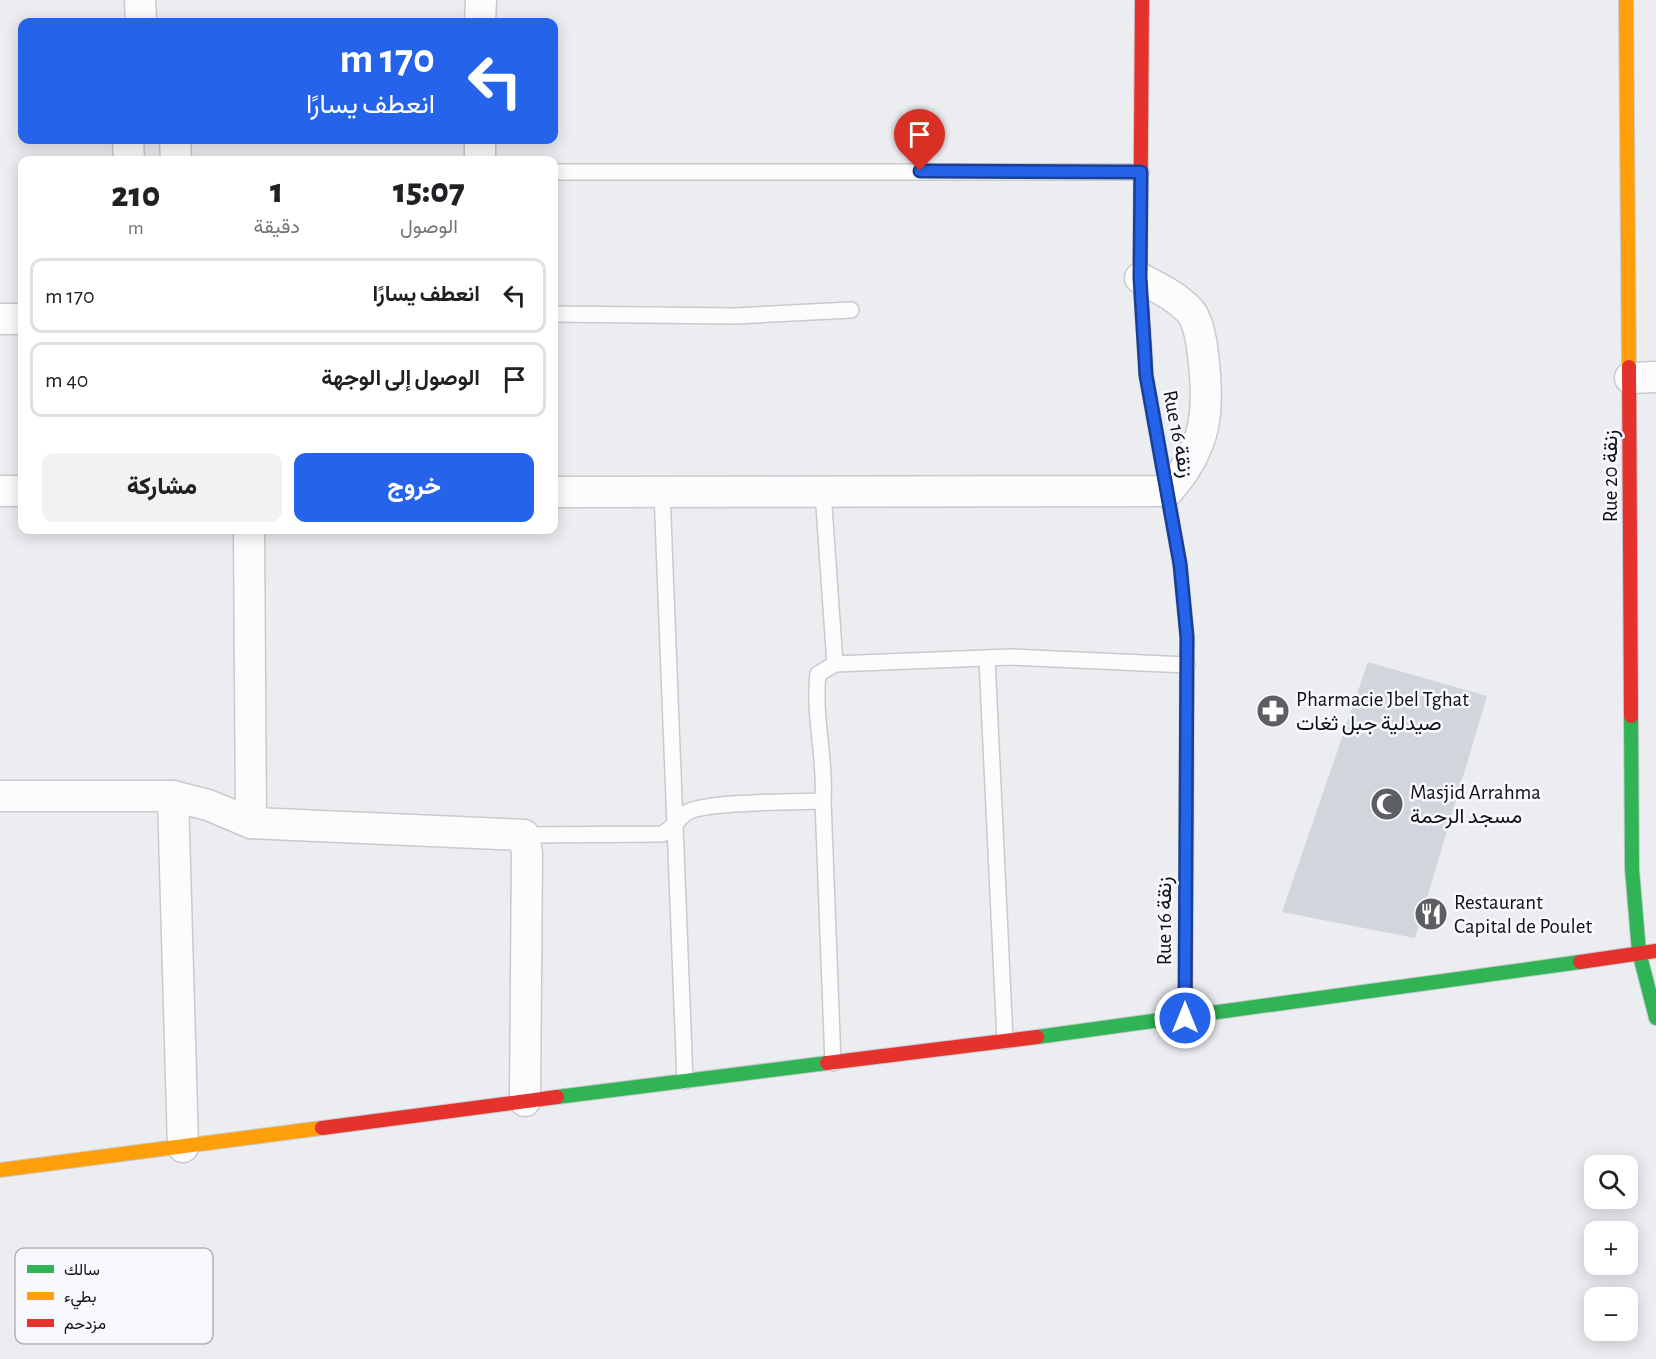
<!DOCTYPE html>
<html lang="ar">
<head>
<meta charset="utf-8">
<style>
	body { margin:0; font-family:"Alegreya Sans",Vazirmatn,sans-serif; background:#f2f2f2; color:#202124; direction:rtl; height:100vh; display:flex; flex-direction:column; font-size:22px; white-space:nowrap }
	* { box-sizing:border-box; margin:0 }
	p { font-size:20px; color:#757577 }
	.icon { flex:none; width:33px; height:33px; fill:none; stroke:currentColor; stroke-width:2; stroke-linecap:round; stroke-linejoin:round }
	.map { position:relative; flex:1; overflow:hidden; direction:ltr }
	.panel { position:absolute; left:18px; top:156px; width:540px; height:378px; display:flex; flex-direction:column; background:#fff; border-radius:12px; box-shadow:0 3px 15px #0003; direction:rtl }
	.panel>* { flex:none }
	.guide { position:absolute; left:18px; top:18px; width:540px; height:126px; border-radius:12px; box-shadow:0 3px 15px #0003; direction:rtl; background:#2563eb; color:#fff; overflow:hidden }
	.fabs { position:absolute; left:1584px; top:1155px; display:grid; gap:12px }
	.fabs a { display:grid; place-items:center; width:54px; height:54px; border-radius:12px; background:#fff; box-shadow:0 3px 15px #0003; font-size:30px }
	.pin { position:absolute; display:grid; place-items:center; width:51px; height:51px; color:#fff; margin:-62px -26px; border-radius:50% 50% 50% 0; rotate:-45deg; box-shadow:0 0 6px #0007 }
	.pin .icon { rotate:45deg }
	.me { position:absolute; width:66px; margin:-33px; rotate:0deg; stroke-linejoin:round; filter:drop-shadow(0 0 4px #0008) }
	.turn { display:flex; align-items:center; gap:21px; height:126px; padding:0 24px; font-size:27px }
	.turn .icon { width:78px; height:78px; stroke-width:2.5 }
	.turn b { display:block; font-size:42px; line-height:51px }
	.eta { display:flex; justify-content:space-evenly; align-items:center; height:102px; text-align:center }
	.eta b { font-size:36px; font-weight:800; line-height:42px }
	.button { display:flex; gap:12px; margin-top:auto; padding:12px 24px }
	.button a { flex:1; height:69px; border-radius:12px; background:#2563eb; color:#fff; font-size:24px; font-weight:800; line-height:69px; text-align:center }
	.button a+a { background:#f2f2f2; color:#202124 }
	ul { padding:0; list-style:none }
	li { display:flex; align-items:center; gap:18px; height:75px; margin:0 12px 9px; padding:0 12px; border:3px solid #e0e0e0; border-radius:12px }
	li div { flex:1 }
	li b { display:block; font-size:22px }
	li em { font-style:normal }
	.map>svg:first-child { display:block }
	.building { fill:#d3d5dd }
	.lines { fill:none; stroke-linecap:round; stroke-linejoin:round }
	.lane-casing { stroke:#c8cacd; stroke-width:18 }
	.street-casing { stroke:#c8cacd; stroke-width:33 }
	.fast-casing { stroke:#c8cacd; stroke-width:16 }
	.slow-casing { stroke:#c8cacd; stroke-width:16 }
	.jam-casing { stroke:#c8cacd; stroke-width:16 }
	.lane { stroke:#fcfcfd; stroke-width:15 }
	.street { stroke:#fcfcfd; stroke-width:30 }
	.fast { stroke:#30b455; stroke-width:14 }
	.slow { stroke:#ff9f0a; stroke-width:14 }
	.jam { stroke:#e5322d; stroke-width:14 }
	.route-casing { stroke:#184099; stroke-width:15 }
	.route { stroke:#2563eb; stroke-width:10 }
	.labels { text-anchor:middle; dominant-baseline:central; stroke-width:5; stroke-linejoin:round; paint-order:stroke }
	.street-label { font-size:21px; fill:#101113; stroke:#f7f9ff }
	.poi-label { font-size:21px; fill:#101113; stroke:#f7f9ff; text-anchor:start }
	.key { fill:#f7f9ff; stroke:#b2b3b8; stroke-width:1.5 }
	.key-label { font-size:16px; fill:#101113 }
</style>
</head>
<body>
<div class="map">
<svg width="1656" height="1359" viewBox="0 0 1656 1359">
	<rect width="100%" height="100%" fill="#ebedf1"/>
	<polygon class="building" points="1368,662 1487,696 1415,938 1282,912"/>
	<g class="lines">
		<g class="lane-casing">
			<g id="lane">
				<polyline points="554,172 1141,172"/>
				<polyline points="554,314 735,316 851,310"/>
				<polyline points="662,492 685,1081"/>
				<polyline points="823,492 835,664"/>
				<polyline points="987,659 1005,1041"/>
				<polyline points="823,801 833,1063"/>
				<path d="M524,835L662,834C674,827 677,820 686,813C703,801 797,802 823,801C826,758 813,716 818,674L835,664L1010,657L1187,665"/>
			</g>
		</g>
		<g class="street-casing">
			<g id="street">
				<polyline points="140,0 141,22"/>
				<polyline points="480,22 481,0"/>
				<polyline points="128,140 129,160"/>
				<polyline points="175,140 176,160"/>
				<polyline points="480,140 480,160"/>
				<polyline points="0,319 22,319"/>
				<polyline points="1630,378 1656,377"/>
				<polyline points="0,491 22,491"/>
				<path d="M554,492L1168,491C1207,447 1210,411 1203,355C1202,343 1198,320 1190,311C1176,296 1158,288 1140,278"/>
				<polyline points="249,530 251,823"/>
				<polyline points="0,796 173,796 208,805 251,823 524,835 527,853 525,1101"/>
				<polyline points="173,796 183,1147"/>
			</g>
		</g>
		<g class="fast-casing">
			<g id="fast">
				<polyline points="1145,354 1146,375 1180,564 1187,637 1186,918"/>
				<polyline points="1631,716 1632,869 1639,952 1656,1018"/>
				<polyline points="1037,1037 1580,962"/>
				<polyline points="557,1097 827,1063"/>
			</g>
		</g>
		<g class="slow-casing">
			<g id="slow">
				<polyline points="1626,0 1629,367"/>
				<polyline points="0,1170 322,1128"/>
			</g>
		</g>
		<g class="jam-casing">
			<g id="jam">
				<polyline points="1142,0 1140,278 1145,354"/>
				<polyline points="1629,367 1631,716"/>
				<polyline points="1580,962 1656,951"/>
				<polyline points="1185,1018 1186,918"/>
				<polyline points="827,1063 1037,1037"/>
				<polyline points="322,1128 557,1097"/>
			</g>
		</g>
		<use href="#lane" class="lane"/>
		<use href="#street" class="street"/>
		<use href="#fast" class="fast"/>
		<use href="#slow" class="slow"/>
		<use href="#jam" class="jam"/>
	</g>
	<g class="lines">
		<g class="route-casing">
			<polyline id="route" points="920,171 1141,172 1140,278 1146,375 1180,564 1187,637 1185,1018"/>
		</g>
		<use href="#route" class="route"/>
	</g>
	<defs>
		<g id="pharmacy-disc" transform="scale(1.725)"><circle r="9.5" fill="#5d5e61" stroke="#f7f9ff"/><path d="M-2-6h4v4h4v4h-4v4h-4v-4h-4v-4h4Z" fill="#fff"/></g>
		<g id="mosque-disc" transform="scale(1.725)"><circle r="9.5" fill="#5d5e61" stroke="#f7f9ff"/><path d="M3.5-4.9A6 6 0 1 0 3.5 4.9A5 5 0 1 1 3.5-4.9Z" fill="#fff"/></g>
		<g id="restaurant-disc" transform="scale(1.725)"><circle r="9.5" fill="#5d5e61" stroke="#f7f9ff"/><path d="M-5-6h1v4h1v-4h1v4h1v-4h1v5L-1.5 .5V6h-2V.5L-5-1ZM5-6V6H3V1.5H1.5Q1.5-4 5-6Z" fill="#fff"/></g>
	</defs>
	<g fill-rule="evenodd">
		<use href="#pharmacy-disc" x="1273" y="711"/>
		<use href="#mosque-disc" x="1387" y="804"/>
		<use href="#restaurant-disc" x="1431" y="914"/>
	</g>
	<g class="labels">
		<g class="street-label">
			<text transform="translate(1178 434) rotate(79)">Rue 16 زنقة</text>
			<text transform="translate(1610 476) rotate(-90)">Rue 20 زنقة</text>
			<text transform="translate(1164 921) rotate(-90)">Rue 16 زنقة</text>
		</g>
		<g class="poi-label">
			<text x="1296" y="699">Pharmacie Jbel Tghat<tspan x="1296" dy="24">صيدلية جبل ثغات</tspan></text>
			<text x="1410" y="792">Masjid Arrahma<tspan x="1410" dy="24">مسجد الرحمة</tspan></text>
			<text x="1454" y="902">Restaurant<tspan x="1454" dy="24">Capital de Poulet</tspan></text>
		</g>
	</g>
	<rect x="15" y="1248" width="198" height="96" rx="9" class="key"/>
	<rect x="27" y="1265" width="27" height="8" fill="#30b455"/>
	<rect x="27" y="1292" width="27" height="8" fill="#ff9f0a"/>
	<rect x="27" y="1319" width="27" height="8" fill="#e5322d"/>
	<g class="key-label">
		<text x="64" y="1275">سالك</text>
		<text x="64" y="1302">بطيء</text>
		<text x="64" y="1329">مزدحم</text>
	</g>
</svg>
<div class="fabs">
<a><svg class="icon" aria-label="search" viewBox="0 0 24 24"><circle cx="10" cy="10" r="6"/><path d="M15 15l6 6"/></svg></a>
<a>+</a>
<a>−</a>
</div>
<div class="pin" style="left:920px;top:171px;background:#d93025"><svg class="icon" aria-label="arrive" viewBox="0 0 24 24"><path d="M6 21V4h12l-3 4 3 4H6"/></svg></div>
<svg class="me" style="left:1185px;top:1018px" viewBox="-20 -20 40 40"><circle r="17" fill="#2563eb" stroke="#fff" stroke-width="3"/><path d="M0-11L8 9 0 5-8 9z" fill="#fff"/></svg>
<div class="guide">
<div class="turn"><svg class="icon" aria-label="left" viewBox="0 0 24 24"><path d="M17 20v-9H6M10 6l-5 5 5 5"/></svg><div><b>170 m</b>انعطف يسارًا</div></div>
</div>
<section class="panel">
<div class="eta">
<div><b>15:07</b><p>الوصول</p></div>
<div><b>1</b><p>دقيقة</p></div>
<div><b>210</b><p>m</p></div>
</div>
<ul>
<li><svg class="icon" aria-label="left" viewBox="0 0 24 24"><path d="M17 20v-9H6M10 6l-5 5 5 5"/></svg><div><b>انعطف يسارًا</b></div><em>170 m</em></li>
<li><svg class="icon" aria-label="arrive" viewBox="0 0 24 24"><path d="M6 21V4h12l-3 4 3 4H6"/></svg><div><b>الوصول إلى الوجهة</b></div><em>40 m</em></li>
</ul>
<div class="button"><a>خروج</a><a>مشاركة</a></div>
</section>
</div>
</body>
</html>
